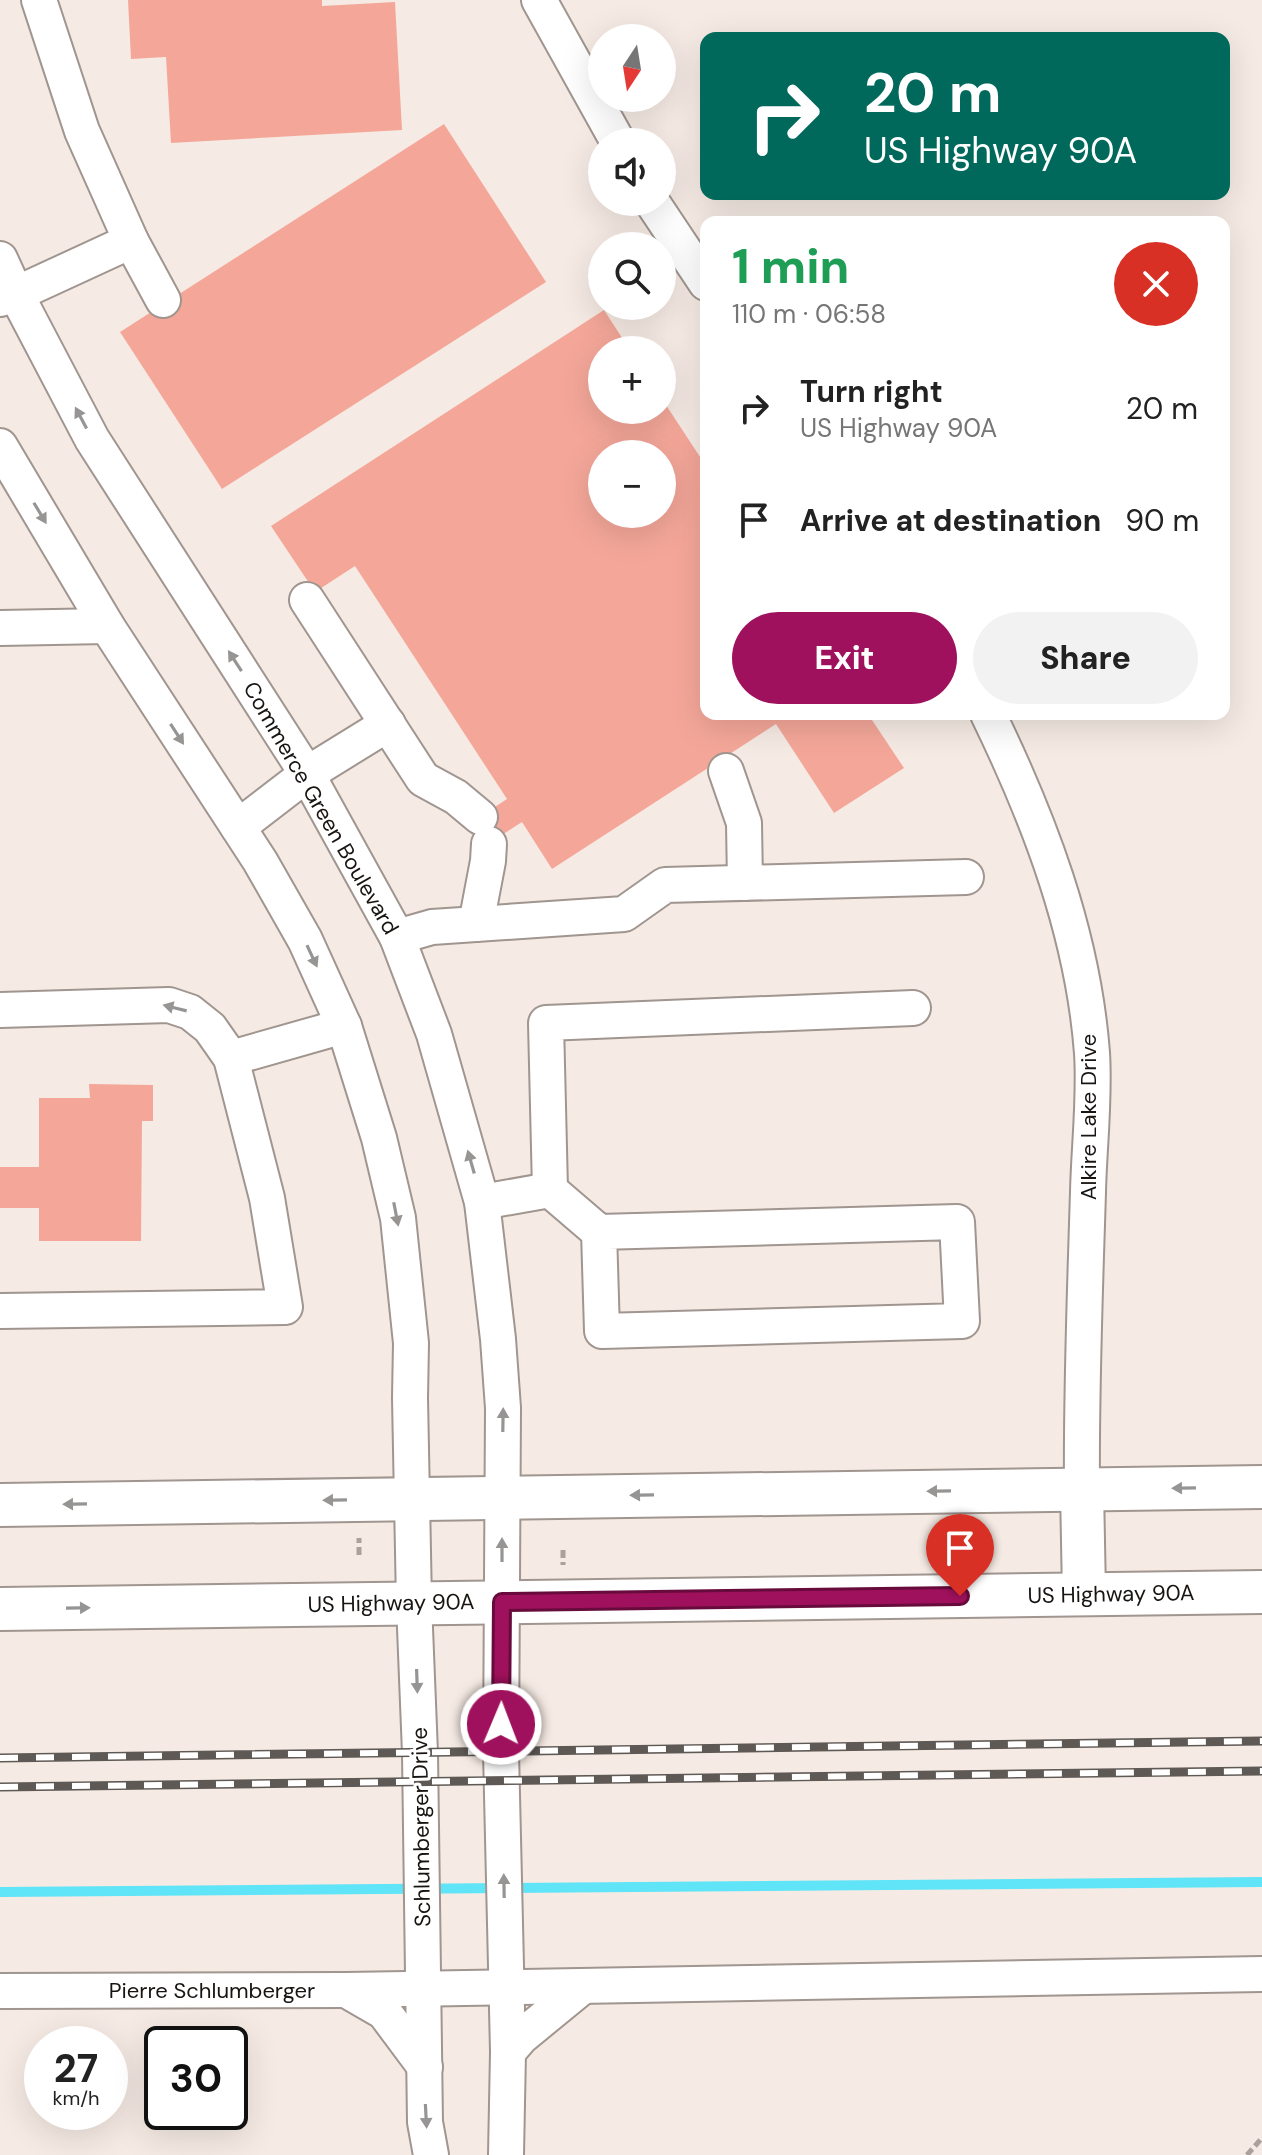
<!DOCTYPE html>
<html lang="en">
<head>
<meta charset="utf-8">
<style>
	body { margin:0; font-family:"DM Sans",sans-serif; background:#f2f2f2; color:#222; height:100vh; display:flex; flex-direction:column; font-size:30px; white-space:nowrap }
	* { box-sizing:border-box; margin:0 }
	p { font-size:26px; color:#767676 }
	.icon { flex:none; width:44px; height:44px; fill:none; stroke:currentColor; stroke-width:2; stroke-linecap:round; stroke-linejoin:round }
	.map { position:relative; flex:1; overflow:hidden }
	.drawer { position:absolute; left:700px; top:216px; width:530px; height:504px; display:flex; flex-direction:column; background:#fff; border-radius:16px; box-shadow:0 8px 32px #0002 }
	.drawer>* { flex:none }
	.guide { position:absolute; left:700px; top:32px; width:530px; height:168px; border-radius:16px; box-shadow:0 8px 32px #0002; background:#00695c; color:#fff; overflow:hidden }
	.needle { width:52px; rotate:192deg }
	.buttons { position:absolute; left:588px; top:24px; display:grid; gap:16px }
	.buttons a { display:grid; place-items:center; width:88px; height:88px; border-radius:50%; background:#fff; box-shadow:0 8px 32px #0002; font-size:40px }
	.speed { position:absolute; left:24px; top:2026px; display:flex; gap:16px; font-size:40px; font-weight:700; text-align:center }
	.speed>* { display:grid; place-content:center; width:104px; height:104px; border-radius:50%; background:#fff; box-shadow:0 8px 32px #0002; line-height:1 }
	.speed small { font-size:20px; font-weight:400 }
	.speed .limit { border:4px solid #111; border-radius:12px; background:#fff; color:#111 }
	.pin { position:absolute; display:grid; place-items:center; width:68px; height:68px; color:#fff; margin:-82px -34px; border-radius:50% 50% 50% 0; rotate:-45deg; box-shadow:0 0 8px #0007 }
	.pin .icon { rotate:45deg }
	.me { position:absolute; width:88px; margin:-44px; rotate:1deg; stroke-linejoin:round; filter:drop-shadow(0 0 6px #0008) }
	.turn { display:flex; align-items:center; gap:28px; height:168px; padding:0 32px; font-size:36px }
	.turn .icon { width:104px; height:104px; stroke-width:2.5 }
	.turn b { display:block; font-size:56px; line-height:68px }
	.round { display:grid; place-items:center; flex:none; width:84px; height:84px; border-radius:42px; background:#f2f2f2 }
	.headline { display:flex; align-items:center; justify-content:space-between; height:136px; padding:0 32px }
	h1 { font-size:48px; font-weight:800; line-height:60px; color:#1e9e55 }
	.primary-button { display:flex; gap:16px; margin-top:auto; padding:16px 32px }
	.primary-button a { flex:1; height:92px; border-radius:48px; background:#9f115c; color:#fff; font-size:32px; font-weight:800; line-height:92px; text-align:center }
	.primary-button a+a { background:#f2f2f2; color:#222 }
	ul { padding:0; list-style:none }
	li { display:flex; align-items:center; gap:24px; height:112px; padding:0 32px }
	li div { flex:1 }
	li b { display:block; font-size:30px }
	li em { font-style:normal }
	.map>svg:first-child { display:block }
	.lines { fill:none; stroke-linecap:round; stroke-linejoin:round }
	.stream { stroke:#60e4f7; stroke-width:10 }
	.building { fill:#f4a799; fill-rule:evenodd }
	.minor-casing { stroke:#a0958f; stroke-width:38 }
	.major-casing { stroke:#a0958f; stroke-width:46 }
	.path { stroke:#aaa19c; stroke-width:5; stroke-dasharray:8 4; stroke-linecap:butt }
	.minor { stroke:#fff; stroke-width:34 }
	.major { stroke:#fff; stroke-width:42 }
	.rail-casing { stroke:#5f5955; stroke-width:9 }
	.rail { stroke:#fff; stroke-width:6; stroke-dasharray:18; stroke-linecap:butt }
	.oneway { fill:#979594 }
	.route-casing { stroke:#670b3c; stroke-width:20 }
	.route { stroke:#9f115c; stroke-width:14 }
	.labels { text-anchor:middle; dominant-baseline:central; stroke-width:6; stroke-linejoin:round; paint-order:stroke }
	.street-label { font-size:22px; fill:#181412; stroke:#fff }
</style>
</head>
<body>
<div class="map">
<svg width="1262" height="2155" viewBox="0 0 1262 2155">
	<rect width="100%" height="100%" fill="#f6ebe4"/>
	<g class="lines">
		<polyline class="stream" points="0,1892 1262,1882"/>
	</g>
	<g class="building">
		<polygon points="128,0 322,0 322,6 395,2 402,130 171,143 166,57 131,59"/>
		<polygon points="444,124 546,282 222,489 120,332"/>
		<path d="M604,310L630,350H602V410H662V399L706,466V714H868L904,768L834,813L776,724L552,869L522,822L482,848L467,825L507,799L355,566L315,592L271,526ZM602,454H662V514H602Z"/>
		<polygon points="89,1084 153,1085 153,1121 142,1121 141,1241 39,1241 39,1208 0,1208 0,1167 39,1167 39,1098 90,1098"/>
	</g>
	<g class="lines">
		<g class="minor-casing">
			<g id="minor">
				<polyline points="539,0 618,142"/>
				<polyline points="652,202 706,283"/>
				<polyline points="131,241 163,300"/>
				<polyline points="0,259 16,294 92,439 307,774 397,937 434,1034 482,1202 498,1339 503,1408 501,1752 508,2052 506,2155"/>
				<polyline points="0,299 16,294 131,241 82,131 39,0"/>
				<polyline points="0,446 107,626 260,861 305,940 344,1026 379,1138 398,1218 411,1343 410,1398 414,1603 420,1753 425,2122 431,2155"/>
				<polyline points="307,600 423,779 456,797 480,817"/>
				<polyline points="0,628 107,626"/>
				<path d="M988,714C1040,821 1083,934 1092,1053C1095,1099 1089,1147 1088,1192C1085,1291 1081,1390 1082,1489"/>
				<polyline points="726,771 744,823 745,883"/>
				<polyline points="238,827 307,774 388,724"/>
				<polyline points="476,924 488,861 489,844"/>
				<polyline points="397,937 432,927 624,914 665,885 966,877"/>
				<polyline points="0,1010 169,1005 190,1012 210,1028 231,1058 267,1198 285,1307 0,1311"/>
				<polyline points="231,1058 344,1026"/>
				<polyline points="550,1190 546,1023 913,1008"/>
				<polyline points="482,1202 550,1190 599,1232 957,1222 962,1321 602,1331 599,1232"/>
				<polyline points="346,1990 384,2012 425,2067"/>
				<polyline points="0,1991 346,1990 1262,1974"/>
				<polyline points="508,2052 521,2037 582,1987"/>
			</g>
		</g>
		<g class="major-casing">
			<g id="major">
				<polyline points="1082,1489 1084,1594"/>
				<polyline points="0,1505 1262,1487"/>
				<polyline points="0,1609 1262,1592"/>
			</g>
		</g>
		<g class="path">
			<polyline points="563,1550 563,1565"/>
			<polyline points="359,1555 359,1538"/>
			<polyline points="1247,2155 1262,2138"/>
		</g>
		<use href="#minor" class="minor"/>
		<use href="#major" class="major"/>
		<g class="rail-casing">
			<g id="rail">
				<polyline points="0,1758 1262,1741"/>
				<polyline points="0,1787 1262,1771"/>
			</g>
		</g>
		<use href="#rail" class="rail"/>
	</g>
	<defs><path id="oneway-solid" d="M-6-.8H1V-3.2L6.5 0L1 3.2V.8H-6Z" transform="scale(2)"/></defs>
	<g class="oneway">
		<use href="#oneway-solid" transform="translate(81 418) rotate(-118)"/>
		<use href="#oneway-solid" transform="translate(40 513) rotate(59)"/>
		<use href="#oneway-solid" transform="translate(235 661) rotate(-123)"/>
		<use href="#oneway-solid" transform="translate(177 734) rotate(57)"/>
		<use href="#oneway-solid" transform="translate(312 956) rotate(65)"/>
		<use href="#oneway-solid" transform="translate(175 1008) rotate(-166)"/>
		<use href="#oneway-solid" transform="translate(471 1162) rotate(-106)"/>
		<use href="#oneway-solid" transform="translate(396 1214) rotate(79)"/>
		<use href="#oneway-solid" transform="translate(503 1420) rotate(-89)"/>
		<use href="#oneway-solid" transform="translate(1184 1488) rotate(179)"/>
		<use href="#oneway-solid" transform="translate(939 1491) rotate(179)"/>
		<use href="#oneway-solid" transform="translate(642 1495) rotate(179)"/>
		<use href="#oneway-solid" transform="translate(335 1500) rotate(179)"/>
		<use href="#oneway-solid" transform="translate(75 1504) rotate(179)"/>
		<use href="#oneway-solid" transform="translate(502 1550) rotate(-90)"/>
		<use href="#oneway-solid" transform="translate(78 1608) rotate(-1)"/>
		<use href="#oneway-solid" transform="translate(417 1681) rotate(88)"/>
		<use href="#oneway-solid" transform="translate(504 1886) rotate(-91)"/>
		<use href="#oneway-solid" transform="translate(426 2116) rotate(87)"/>
	</g>
	<g class="lines">
		<g class="route-casing">
			<polyline id="route" points="501,1724 502,1602 960,1596"/>
		</g>
		<use href="#route" class="route"/>
	</g>
	<g class="labels">
		<g class="street-label">
			<text transform="translate(321 808) rotate(60)">Commerce Green Boulevard</text>
			<text transform="translate(1088 1117) rotate(-90)">Alkire Lake Drive</text>
			<text transform="translate(1111 1594) rotate(-1)">US Highway 90A</text>
			<text transform="translate(391 1603) rotate(-1)">US Highway 90A</text>
			<text transform="translate(421 1827) rotate(-91)">Schlumberger Drive</text>
			<text x="212" y="1990">Pierre Schlumberger</text>
		</g>
	</g>
</svg>
<div class="buttons">
<a><svg class="needle" viewBox="-14 -14 28 28"><path d="M0-13l5 13h-10z" fill="#e53935"/><path d="M0 13l5-13h-10z" fill="#767676"/></svg></a>
<a><svg class="icon" aria-label="sound" viewBox="0 0 24 24"><path d="M4 9h4l5-4v14l-5-4H4zM17 9q2 3 0 6"/></svg></a>
<a><svg class="icon" aria-label="search" viewBox="0 0 24 24"><circle cx="10" cy="10" r="6"/><path d="M15 15l6 6"/></svg></a>
<a>+</a>
<a>−</a>
</div>
<div class="speed"><div>27<small>km/h</small></div><div class="limit">30</div></div>
<div class="pin" style="left:960px;top:1596px;background:#d93025"><svg class="icon" aria-label="arrive" viewBox="0 0 24 24"><path d="M6 21V4h12l-3 4 3 4H6"/></svg></div>
<svg class="me" style="left:501px;top:1724px" viewBox="-20 -20 40 40"><circle r="17" fill="#9f115c" stroke="#fff" stroke-width="3"/><path d="M0-11L8 9 0 5-8 9z" fill="#fff"/></svg>
<div class="guide">
<div class="turn"><svg class="icon" aria-label="right" viewBox="0 0 24 24"><path d="M7 20v-9h11M14 6l5 5-5 5"/></svg><div><b>20 m</b>US Highway 90A</div></div>
</div>
<section class="drawer">
<div class="headline"><div><h1>1 min</h1><p>110 m · 06:58</p></div><a class="round" style="background:#d93025;color:#fff"><svg class="icon" aria-label="close" viewBox="0 0 24 24"><path d="M6 6l12 12M18 6L6 18"/></svg></a></div>
<ul>
<li><svg class="icon" aria-label="right" viewBox="0 0 24 24"><path d="M7 20v-9h11M14 6l5 5-5 5"/></svg><div><b>Turn right</b><p>US Highway 90A</p></div><em>20 m</em></li>
<li><svg class="icon" aria-label="arrive" viewBox="0 0 24 24"><path d="M6 21V4h12l-3 4 3 4H6"/></svg><div><b>Arrive at destination</b></div><em>90 m</em></li>
</ul>
<div class="primary-button"><a>Exit</a><a>Share</a></div>
</section>
</div>
</body>
</html>
